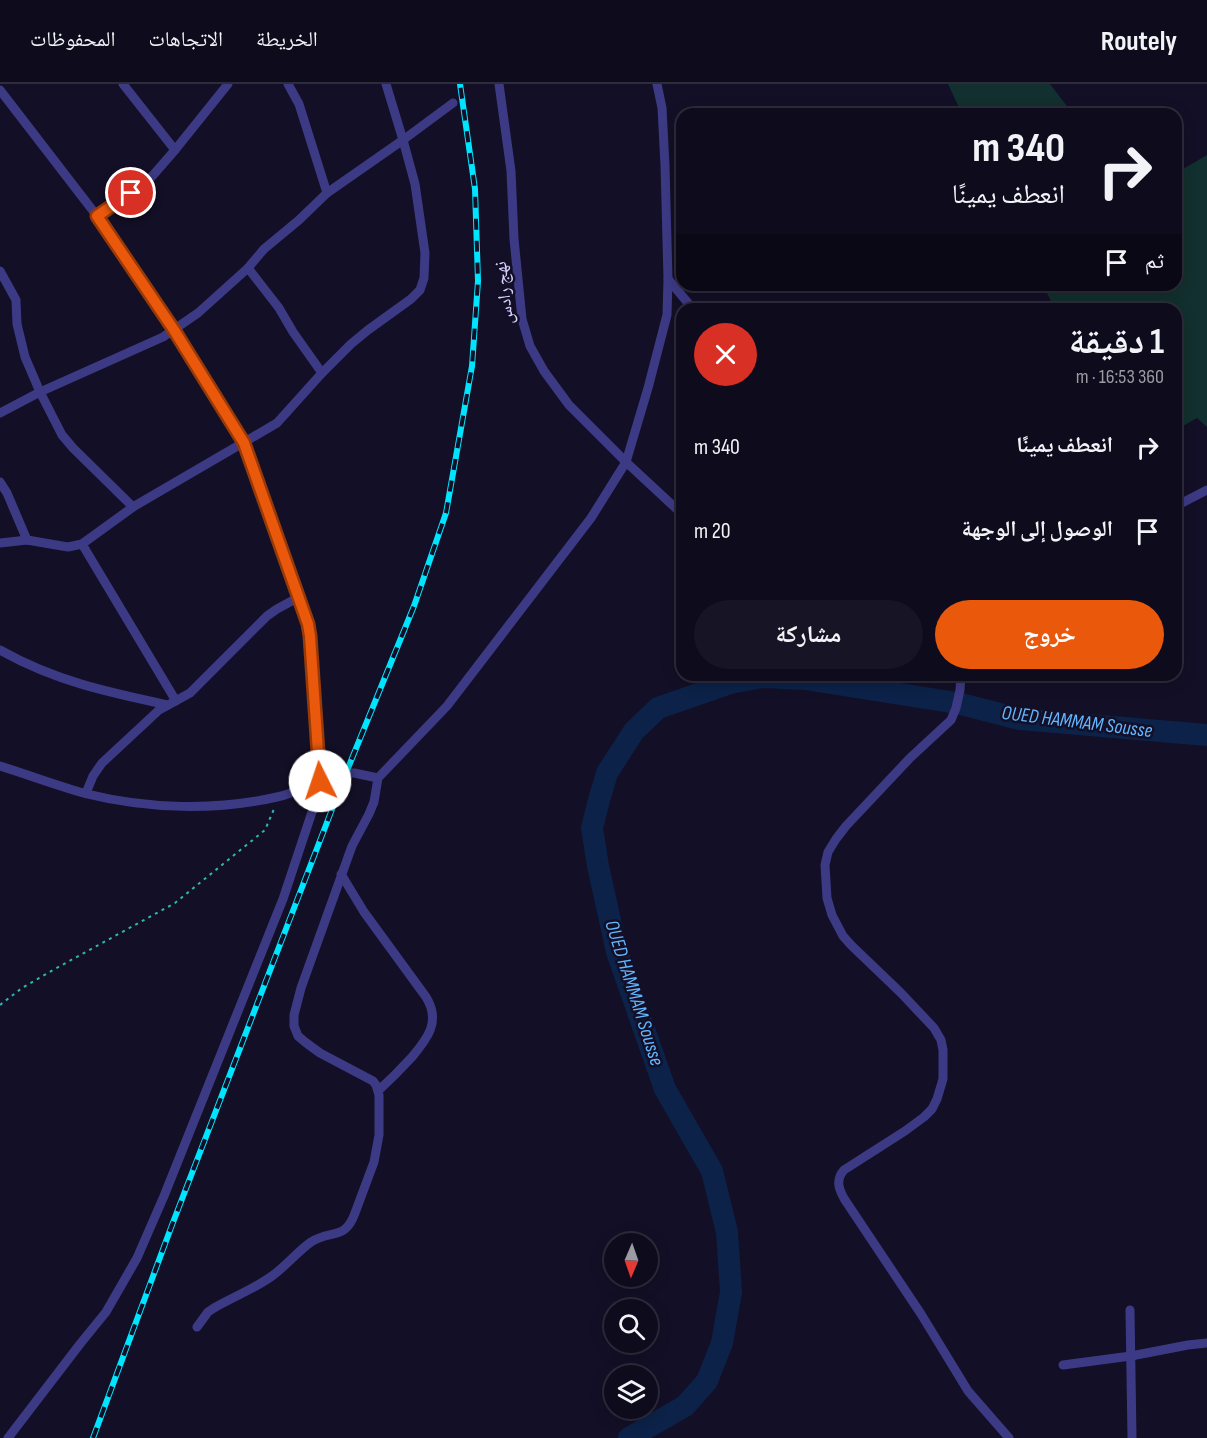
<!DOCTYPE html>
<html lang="ar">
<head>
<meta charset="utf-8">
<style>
	body { margin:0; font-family:"Sofia Sans Condensed","Noto Naskh Arabic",sans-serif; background:#171425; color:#f1f3f6; direction:rtl; height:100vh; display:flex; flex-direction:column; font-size:22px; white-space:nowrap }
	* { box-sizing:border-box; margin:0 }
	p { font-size:20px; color:#9b9ba3 }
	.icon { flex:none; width:33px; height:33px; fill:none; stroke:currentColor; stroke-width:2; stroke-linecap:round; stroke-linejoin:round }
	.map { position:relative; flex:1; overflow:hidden; direction:ltr }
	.side { position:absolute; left:676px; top:219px; width:506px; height:378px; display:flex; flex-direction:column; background:#0e0b1c; border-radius:18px; box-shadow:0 3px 15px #0003,0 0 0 2px #2e2b3b; direction:rtl }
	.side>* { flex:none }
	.top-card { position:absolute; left:676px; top:24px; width:506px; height:183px; border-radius:18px; box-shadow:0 3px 15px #0003,0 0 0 2px #2e2b3b; direction:rtl; background:#0e0b1c; color:#f1f3f6; overflow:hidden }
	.needle { width:39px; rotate:182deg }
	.buttons { position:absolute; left:604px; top:1149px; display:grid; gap:12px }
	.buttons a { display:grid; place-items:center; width:54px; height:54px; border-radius:50%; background:#0e0b1c; box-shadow:0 3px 15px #0003,0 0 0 2px #2e2b3b; font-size:30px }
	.pin { position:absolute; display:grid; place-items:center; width:51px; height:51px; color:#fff; margin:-26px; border:3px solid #fff; border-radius:50%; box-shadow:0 2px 6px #0007 }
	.me { position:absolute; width:66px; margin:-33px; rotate:356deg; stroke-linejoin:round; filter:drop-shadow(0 0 4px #0008) }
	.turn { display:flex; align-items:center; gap:21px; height:126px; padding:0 18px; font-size:27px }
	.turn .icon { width:78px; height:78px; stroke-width:2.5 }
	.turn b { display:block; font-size:42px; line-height:51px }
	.then { display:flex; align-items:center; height:57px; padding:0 18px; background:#0003; gap:12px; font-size:22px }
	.round { display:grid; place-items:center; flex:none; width:63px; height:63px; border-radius:32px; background:#171425 }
	.summary { display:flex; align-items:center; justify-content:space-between; height:102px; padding:0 18px }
	h1 { font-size:36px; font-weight:700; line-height:45px }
	.cta { display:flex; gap:12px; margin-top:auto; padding:12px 18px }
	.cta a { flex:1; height:69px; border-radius:36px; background:#ea580c; color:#fff; font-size:24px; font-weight:700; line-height:69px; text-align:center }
	.cta a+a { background:#171425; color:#f1f3f6 }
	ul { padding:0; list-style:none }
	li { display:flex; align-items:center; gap:18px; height:84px; padding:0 18px }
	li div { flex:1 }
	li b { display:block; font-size:22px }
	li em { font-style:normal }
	header { display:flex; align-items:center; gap:36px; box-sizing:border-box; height:84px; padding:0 30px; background:#0e0b1c; border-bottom:2px solid #2e2b3b }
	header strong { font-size:28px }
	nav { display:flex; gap:33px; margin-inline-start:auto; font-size:21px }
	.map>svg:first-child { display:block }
	.green { fill:#12302f }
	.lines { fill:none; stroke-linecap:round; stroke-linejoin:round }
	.river { stroke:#0c2248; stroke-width:22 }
	.path { stroke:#2fb8b0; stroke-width:2; stroke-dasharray:3 4.5; stroke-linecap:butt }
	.minor { stroke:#3d3a85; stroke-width:9 }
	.rail-casing { stroke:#00e5ff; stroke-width:6 }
	.rail { stroke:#130f26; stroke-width:4; stroke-dasharray:11; stroke-linecap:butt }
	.route-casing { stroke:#983908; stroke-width:15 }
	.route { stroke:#ea580c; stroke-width:10 }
	.labels { text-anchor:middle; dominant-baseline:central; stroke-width:5; stroke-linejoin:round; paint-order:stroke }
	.street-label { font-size:18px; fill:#d9d4ff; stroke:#130f26 }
	.water-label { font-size:20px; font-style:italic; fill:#62b6ff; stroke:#130f26 }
</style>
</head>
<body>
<header>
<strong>Routely</strong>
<nav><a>الخريطة</a><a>الاتجاهات</a><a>المحفوظات</a></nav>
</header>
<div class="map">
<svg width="1207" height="1354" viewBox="0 0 1207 1354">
	<rect width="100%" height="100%" fill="#130f26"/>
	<g class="green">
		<polygon points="948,0 1050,0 1073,30 962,30"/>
		<polygon points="1207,71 1207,343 1197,334 1176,346 1176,225 1055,225 1043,201 1176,201 1176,89"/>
	</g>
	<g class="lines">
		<polyline class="river" points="629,1354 685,1322 707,1297 722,1259 731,1208 727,1148 712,1087 665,1005 617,868 598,782 592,744 599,716 607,689 634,647 658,624 730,599 763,593 805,595 957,619 1020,635 1207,651"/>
		<polyline class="path" points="0,921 22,904 53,886 175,819 265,746 274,725"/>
		<g class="minor">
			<polyline points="123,0 175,66"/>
			<polyline points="288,0 299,20 327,109"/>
			<polyline points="499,0 511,87 514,155 522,235 530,262 544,287 569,321 626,378 682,430"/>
			<path d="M0,6L97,132L174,246L244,359L308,540L310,552L320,697C306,703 292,710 277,713C216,727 148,725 87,710C58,702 29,691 0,682"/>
			<polyline points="97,132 148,97 175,66 228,0"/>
			<polyline points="248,184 279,224 293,248 322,289"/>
			<polyline points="0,187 16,216 17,240 25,273 40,308 62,351 73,364 133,423"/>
			<polyline points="668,195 693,225"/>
			<polyline points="0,329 40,308 163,253 198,229 248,184 264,165 299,136 327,109 403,56 386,0"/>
			<polyline points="0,398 7,409 27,456"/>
			<polyline points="1176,422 1207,406"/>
			<polyline points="0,459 27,456 68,463 82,460 133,423 277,339 322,289 351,260 368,246 411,215 420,206 424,194 425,169 415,100 403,56 453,19"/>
			<polyline points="82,460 176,617"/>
			<path d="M0,566C55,597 107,608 168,621"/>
			<path d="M961,591L960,606L956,624L951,636L910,674L846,742L836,755L828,768L825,781L827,814L832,831L843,852L851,861L901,909L934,944L941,956L943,966V995L937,1015L932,1025L924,1033L905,1047L844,1086C835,1096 839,1106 845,1116L921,1230L968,1307L1009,1354"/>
			<polyline points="86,709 93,692 102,679 159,626 190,609 267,532 277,525 299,513"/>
			<path d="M341,790L364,828L426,913C441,937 428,954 412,973C401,985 390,996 378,1007"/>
			<polyline points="1130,1226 1132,1354"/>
			<path d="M197,1243L208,1228L214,1224C233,1213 254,1205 272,1192C286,1182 297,1168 311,1158C331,1145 345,1157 355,1129L374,1078L379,1051V1011L376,1001L373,997L320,969L305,958L298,952L294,942V931L301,904L352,762L369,730L374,718L378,694L447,622L591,434L626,378L648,304L667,231L668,195L665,81L662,24L657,0"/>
			<polyline points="1063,1281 1131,1272 1188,1261 1207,1259"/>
			<polyline points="8,1354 80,1260 106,1228 137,1174 164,1112 283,815 313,725 320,697 346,689 354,689 378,694"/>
		</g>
		<g class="rail-casing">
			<polyline id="rail" points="93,1354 172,1141 346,689 414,522 446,429 472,282 478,197 475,105 460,0"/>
		</g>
		<use href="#rail" class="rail"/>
	</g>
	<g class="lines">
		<g class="route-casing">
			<polyline id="route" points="131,109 97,132 174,246 244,359 308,540 310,552 320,697"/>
		</g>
		<use href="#route" class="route"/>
	</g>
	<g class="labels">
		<g class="street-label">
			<text transform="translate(504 209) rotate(-97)">نهج رادس</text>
		</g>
		<g class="water-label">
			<text transform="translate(1077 638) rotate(7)">OUED HAMMAM Sousse</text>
			<text transform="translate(634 909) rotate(72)">OUED HAMMAM Sousse</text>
		</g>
	</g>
</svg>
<div class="buttons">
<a><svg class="needle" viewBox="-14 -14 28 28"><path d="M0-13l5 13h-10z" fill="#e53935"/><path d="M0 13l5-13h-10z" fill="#9b9ba3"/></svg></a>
<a><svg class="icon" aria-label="search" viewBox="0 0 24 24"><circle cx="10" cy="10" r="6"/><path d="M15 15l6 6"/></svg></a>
<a><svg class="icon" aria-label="layers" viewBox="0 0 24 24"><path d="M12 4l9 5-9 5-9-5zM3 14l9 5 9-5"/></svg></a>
</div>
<div class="pin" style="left:131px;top:109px;background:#d93025"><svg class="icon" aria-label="arrive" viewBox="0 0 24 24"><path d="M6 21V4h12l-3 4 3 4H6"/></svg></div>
<svg class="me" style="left:320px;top:697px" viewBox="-20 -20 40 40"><circle r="19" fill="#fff"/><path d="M0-13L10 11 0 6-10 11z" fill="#ea580c"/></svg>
<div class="top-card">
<div class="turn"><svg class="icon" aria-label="right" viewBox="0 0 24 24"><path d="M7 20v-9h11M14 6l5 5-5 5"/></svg><div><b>340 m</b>انعطف يمينًا</div></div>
<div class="then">ثم<svg class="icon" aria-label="arrive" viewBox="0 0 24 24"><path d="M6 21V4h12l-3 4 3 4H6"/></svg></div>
</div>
<section class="side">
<div class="summary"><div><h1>1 دقيقة</h1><p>360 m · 16:53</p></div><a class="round" style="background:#d93025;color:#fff"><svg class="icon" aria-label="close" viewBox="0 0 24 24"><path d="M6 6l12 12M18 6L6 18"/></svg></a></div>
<ul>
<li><svg class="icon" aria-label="right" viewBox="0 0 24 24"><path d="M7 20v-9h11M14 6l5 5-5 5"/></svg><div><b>انعطف يمينًا</b></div><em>340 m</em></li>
<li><svg class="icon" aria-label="arrive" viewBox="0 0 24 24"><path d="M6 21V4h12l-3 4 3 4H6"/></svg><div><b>الوصول إلى الوجهة</b></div><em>20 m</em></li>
</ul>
<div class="cta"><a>خروج</a><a>مشاركة</a></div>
</section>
</div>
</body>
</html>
